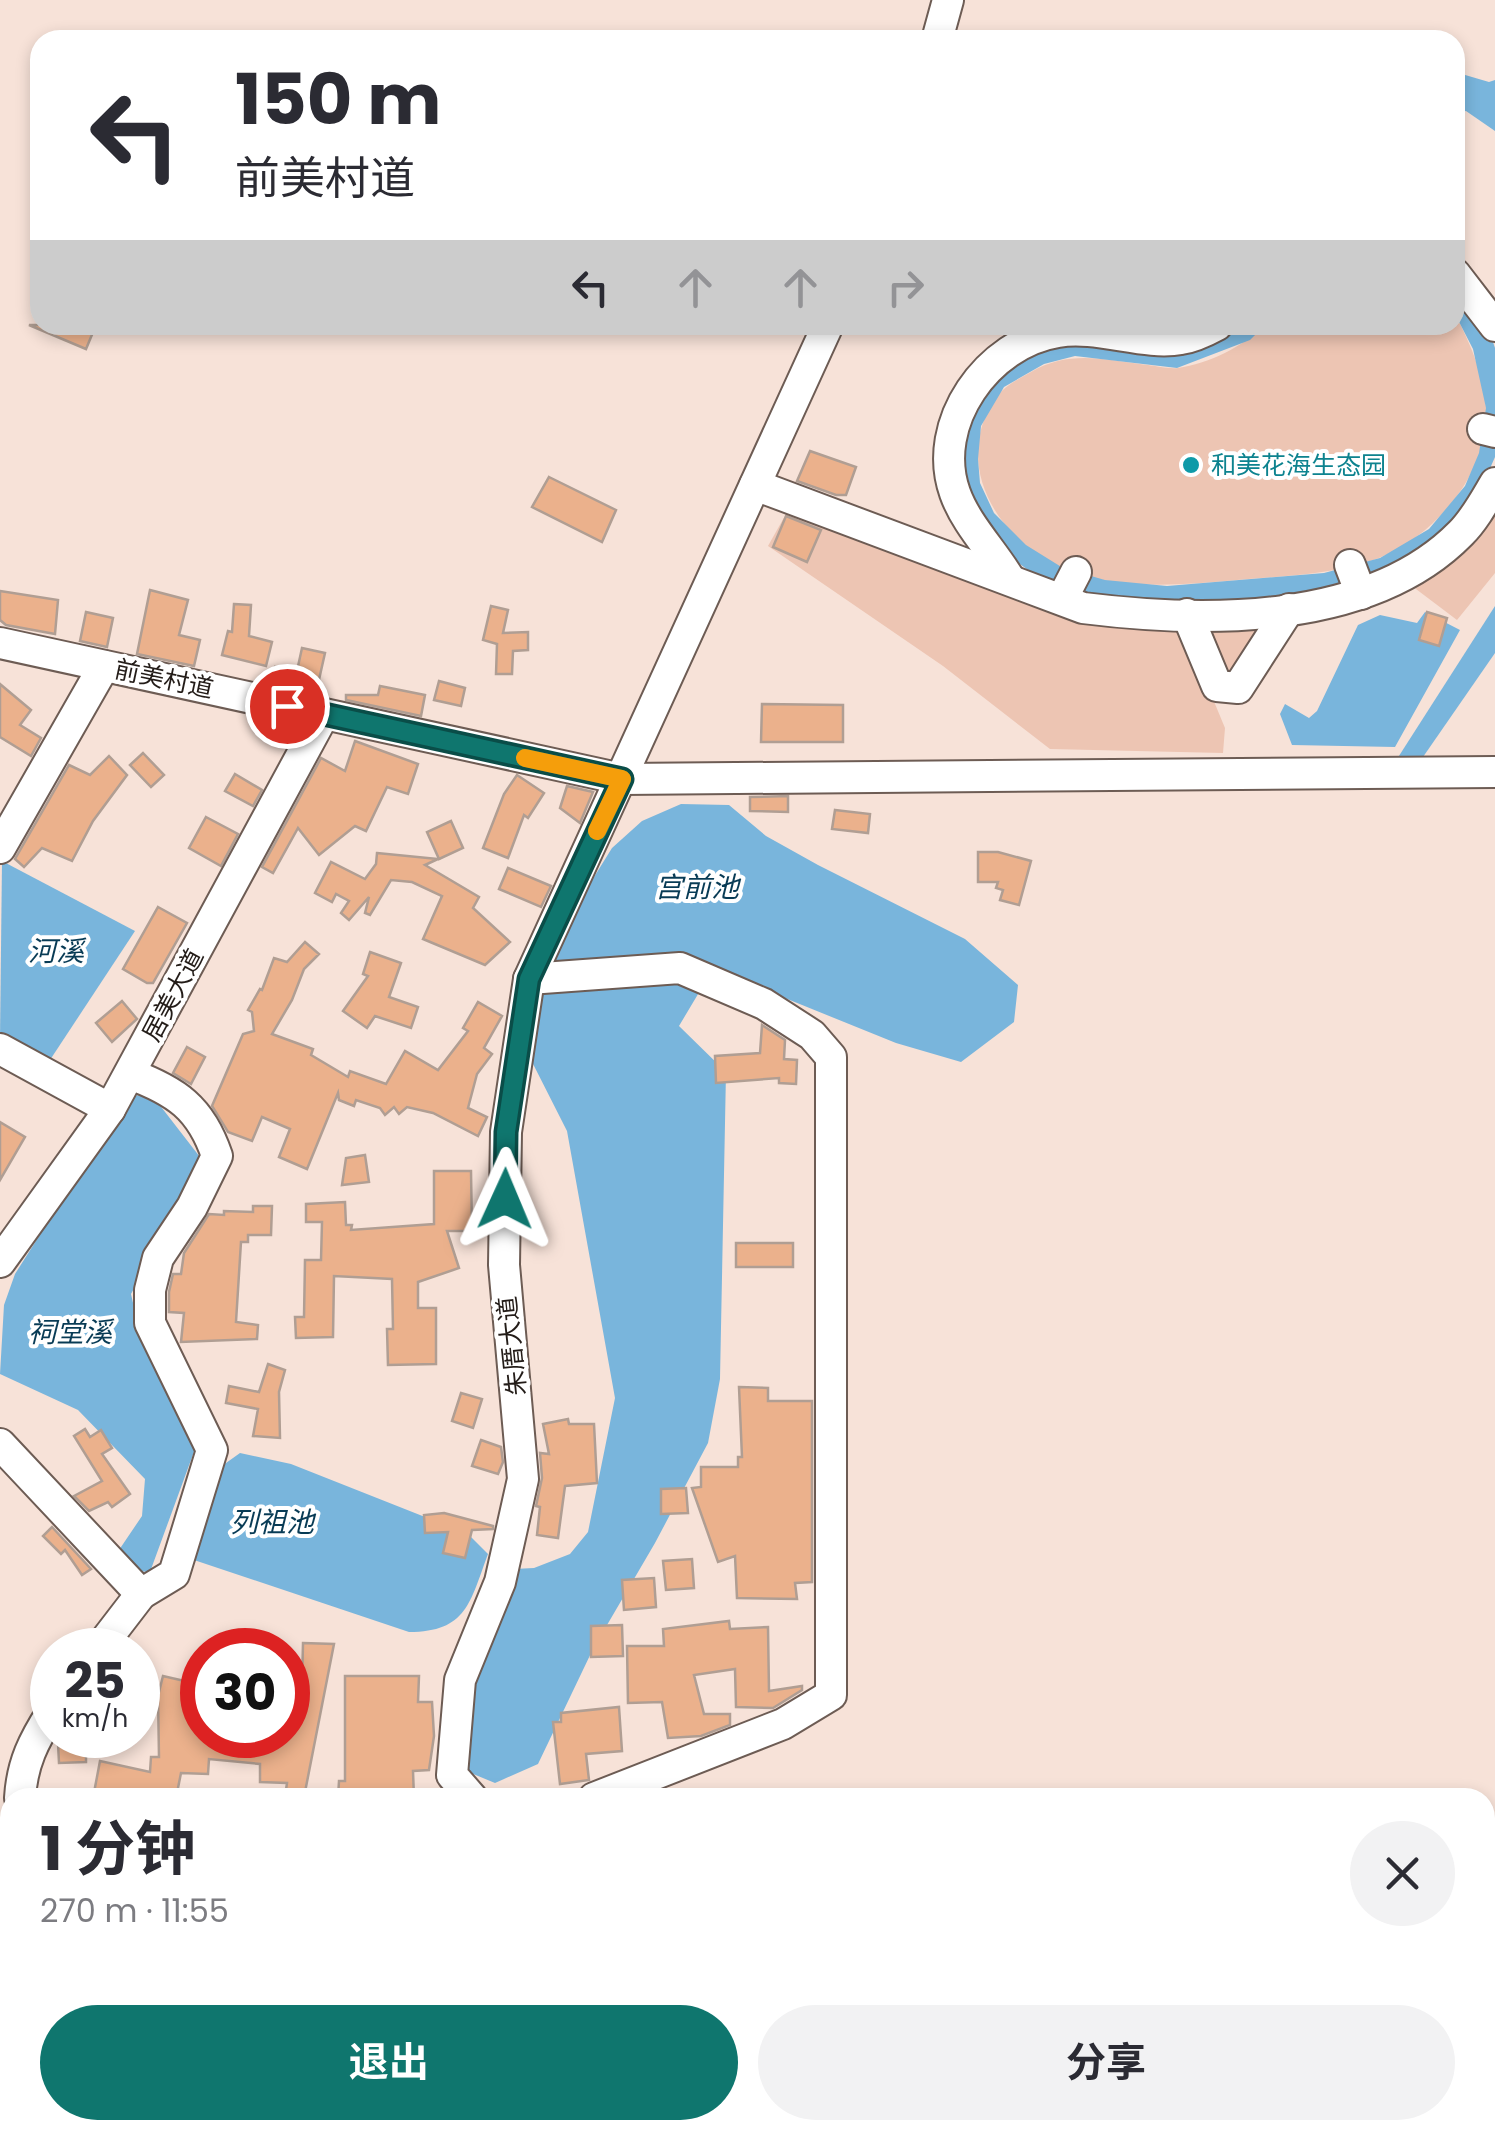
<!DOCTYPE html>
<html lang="zh">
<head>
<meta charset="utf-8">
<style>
	body { margin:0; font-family:Poppins,"Noto Sans SC",sans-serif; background:#f2f2f3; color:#2b2b33; height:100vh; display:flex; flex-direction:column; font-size:38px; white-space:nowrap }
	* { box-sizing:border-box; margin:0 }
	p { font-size:32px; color:#7c7c81 }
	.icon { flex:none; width:55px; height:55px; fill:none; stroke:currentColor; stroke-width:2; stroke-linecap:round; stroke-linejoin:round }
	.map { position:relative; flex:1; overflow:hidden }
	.details { position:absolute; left:0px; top:1788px; width:1495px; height:352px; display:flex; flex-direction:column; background:#fff; border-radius:30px 30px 0 0; box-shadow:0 5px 15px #0003 }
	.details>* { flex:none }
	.banner { position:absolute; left:30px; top:30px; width:1435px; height:305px; border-radius:30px; box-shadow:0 5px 15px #0003; background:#fff; color:#2b2b33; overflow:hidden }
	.speed { position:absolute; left:30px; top:1628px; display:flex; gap:20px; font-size:50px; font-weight:700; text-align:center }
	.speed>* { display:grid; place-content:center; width:130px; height:130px; border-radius:50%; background:#fff; box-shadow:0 5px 15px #0003; line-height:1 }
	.speed small { font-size:25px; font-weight:400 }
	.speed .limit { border:15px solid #d22; background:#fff; color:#111 }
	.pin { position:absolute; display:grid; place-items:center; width:85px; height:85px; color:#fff; margin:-42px; border:5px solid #fff; border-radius:50%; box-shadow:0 2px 10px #0007 }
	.me { position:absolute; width:110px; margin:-55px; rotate:1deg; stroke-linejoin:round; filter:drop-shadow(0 0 8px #0008) }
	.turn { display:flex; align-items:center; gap:35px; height:210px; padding:0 40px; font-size:45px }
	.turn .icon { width:130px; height:130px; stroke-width:2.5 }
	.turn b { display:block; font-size:70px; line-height:85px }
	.lanes { display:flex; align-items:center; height:95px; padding:0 40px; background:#0003; justify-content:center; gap:50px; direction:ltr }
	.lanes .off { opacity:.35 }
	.round { display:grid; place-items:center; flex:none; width:105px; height:105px; border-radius:52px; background:#f2f2f3 }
	.head { display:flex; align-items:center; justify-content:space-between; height:170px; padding:0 40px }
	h1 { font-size:60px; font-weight:700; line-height:75px }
	.cta { display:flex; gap:20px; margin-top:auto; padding:20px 40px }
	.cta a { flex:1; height:115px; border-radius:60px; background:#0f766e; color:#fff; font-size:40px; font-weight:700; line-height:115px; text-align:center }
	.cta a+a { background:#f2f2f3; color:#2b2b33 }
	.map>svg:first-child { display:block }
	.green { fill:#edc5b3 }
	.water { fill:#79b5dc }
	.building { fill:#ebb18c; stroke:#b09e93; stroke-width:2.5 }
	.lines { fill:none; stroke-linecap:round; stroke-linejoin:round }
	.minor-casing { stroke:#6d5c54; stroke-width:34 }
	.minor { stroke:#fff; stroke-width:30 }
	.route-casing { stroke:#0a4d48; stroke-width:25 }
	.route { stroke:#0f766e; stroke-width:18 }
	.slow { stroke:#f59e0b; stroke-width:18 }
	.culture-dot { fill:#0f9aa8; stroke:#fff; stroke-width:4 }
	.labels { text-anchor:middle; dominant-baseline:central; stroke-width:8; stroke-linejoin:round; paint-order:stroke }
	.culture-label { font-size:25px; fill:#0d838f; stroke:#fff; text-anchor:start }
	.street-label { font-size:25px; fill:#231c18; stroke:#fff }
	.water-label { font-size:28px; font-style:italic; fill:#083b55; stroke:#fff }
</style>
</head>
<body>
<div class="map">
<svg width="1495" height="2139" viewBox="0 0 1495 2139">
	<rect width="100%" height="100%" fill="#f7e2d8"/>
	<g class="green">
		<path d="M1455,314C1470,343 1484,375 1486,407C1490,472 1436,535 1379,558C1334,575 1284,576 1237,580C1180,585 1120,591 1065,569C998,542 951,464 995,399C1004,386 1017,380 1031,372C1070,349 1106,360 1148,365C1157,366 1169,369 1178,368C1208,364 1244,346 1265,325H1455Z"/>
		<polygon points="791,505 1181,622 1225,728 1223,753 1050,749 943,666 768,546"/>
		<path d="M1495,515V573L1457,620L1412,586C1445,561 1473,552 1495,515Z"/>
		<polygon points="1206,617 1264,624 1232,673 1221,672"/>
	</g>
	<g class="water">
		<polygon points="1455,72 1489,82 1495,80 1495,131 1466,111 1455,113"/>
		<polygon points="1455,281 1487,324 1495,348 1495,457 1477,498 1411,563 1303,598 1133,605 1057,591 1013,559 957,477 965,424 999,372 1063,340 1209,343 1241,325 1265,325 1250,340 1177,368 1075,356 1044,364 1004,387 981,426 978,459 980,483 994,513 1026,545 1063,568 1105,580 1167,586 1324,573 1380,558 1429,529 1465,486 1479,453 1486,408 1473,349 1455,314"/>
		<polygon points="1495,606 1495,653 1423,757 1397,759"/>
		<polygon points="1425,612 1460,630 1395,747 1292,745 1280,714 1285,704 1309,718 1317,711 1358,625 1380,615 1417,623"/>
		<polygon points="681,804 729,805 766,836 818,865 965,939 1018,985 1014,1022 961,1062 896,1043 713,969 679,1026 726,1072 720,1379 708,1443 655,1543 593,1649 538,1764 495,1783 466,1771 468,1683 514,1569 534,1568 570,1554 588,1532 615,1398 567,1131 529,1056 537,1014 563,927 612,848 642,821"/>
		<polygon points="2,861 135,931 48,1063 0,1038"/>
		<polygon points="143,1095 155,1099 203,1161 131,1294 140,1334 195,1449 150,1572 135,1571 119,1550 142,1516 145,1479 78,1410 0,1374 4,1305 15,1274 128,1096"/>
		<path d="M240,1453L291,1464L468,1534L488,1554C470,1602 467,1632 409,1632L191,1559L219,1468Z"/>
	</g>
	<g class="building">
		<polygon points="29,325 96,325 86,349"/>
		<polygon points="810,451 856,467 846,495 836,495 797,481"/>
		<polygon points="549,477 616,510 602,542 532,507"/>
		<polygon points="786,516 821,530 807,562 773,547"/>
		<polygon points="150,590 188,600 179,635 200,640 194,666 137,654"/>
		<polygon points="0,591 58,600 55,634 6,625 0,620"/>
		<polygon points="234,604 251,605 249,636 272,642 266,666 222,655 228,631 232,632"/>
		<polygon points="491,606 508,610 503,633 528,632 528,650 513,651 512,674 496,674 497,644 483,640"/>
		<polygon points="86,612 113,618 107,647 80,641"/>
		<polygon points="1427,612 1447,618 1439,646 1419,640"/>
		<polygon points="302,648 325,653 316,693 272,683 275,667 297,671"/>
		<polygon points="439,681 465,688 461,706 434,700"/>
		<polygon points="0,684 31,710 20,725 41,738 31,756 0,737"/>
		<polygon points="380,686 425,695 421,716 346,700 346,695 378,695"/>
		<polygon points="762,704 843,705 843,742 761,742"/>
		<polygon points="355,741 418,764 408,794 387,787 366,831 355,826 319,855 298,828 273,873 262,867 321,758 345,771"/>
		<polygon points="143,753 164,775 151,787 130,765"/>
		<polygon points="109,756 127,775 93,821 72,861 42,848 24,867 15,859 69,765 90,775"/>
		<polygon points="235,774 262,790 253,806 225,791"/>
		<polygon points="517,775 544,793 528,818 524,815 508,858 483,848 504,794"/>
		<polygon points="567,786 593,792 580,823 560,808"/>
		<polygon points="788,796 788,812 750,811 750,797"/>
		<polygon points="835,810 870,814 868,833 832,829"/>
		<polygon points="206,817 238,834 221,866 189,848"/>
		<polygon points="451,821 463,848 439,859 427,832"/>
		<polygon points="978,852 998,852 1031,861 1019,905 1000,900 1003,890 996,888 998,882 978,882"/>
		<polygon points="377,853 438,859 425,865 479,897 473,908 510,942 485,965 423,939 442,896 412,882 391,880 370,915 365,913 369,897 349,920 341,913 349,901 336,894 332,902 315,893 331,862 365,879 376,864"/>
		<polygon points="508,868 551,886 541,907 499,889"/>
		<polygon points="158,907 187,923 153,983 147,983 123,969"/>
		<polygon points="305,942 319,954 304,969 292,1000 272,1034 313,1049 311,1055 348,1077 350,1071 386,1084 405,1051 438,1070 468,1031 463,1028 478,1002 502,1016 484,1048 492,1054 477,1074 468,1108 487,1117 478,1136 433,1113 407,1107 399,1114 394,1107 385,1115 380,1108 356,1100 354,1106 339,1100 338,1093 307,1169 279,1157 290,1129 262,1117 252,1141 228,1132 212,1106 243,1034 254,1031 252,1012 248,1010 260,989 262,990 274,958 287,962"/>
		<polygon points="370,952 401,963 389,997 418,1007 411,1028 375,1016 367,1028 343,1011 368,976 363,974"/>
		<polygon points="122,1001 137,1019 112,1042 96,1023"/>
		<polygon points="762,1025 785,1040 784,1059 797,1060 796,1084 779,1083 779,1078 716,1083 715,1056 760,1053"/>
		<polygon points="187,1047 205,1057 191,1084 173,1073"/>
		<polygon points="0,1122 25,1137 0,1180"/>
		<polygon points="365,1155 369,1182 342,1185 346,1158"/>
		<polygon points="434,1171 471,1171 472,1231 447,1231 459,1268 418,1282 418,1308 436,1308 436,1364 388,1365 387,1329 393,1329 392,1279 334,1276 333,1337 296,1338 295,1317 304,1317 305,1260 321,1260 322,1222 306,1222 306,1204 345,1202 346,1225 352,1225 351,1230 434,1224"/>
		<polygon points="253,1206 272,1206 271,1235 248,1235 248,1242 241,1242 236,1322 258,1325 257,1339 181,1342 184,1313 169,1312 169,1292 173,1274 181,1274 184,1253 209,1214 224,1215 224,1211 253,1212"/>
		<rect x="736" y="1243" width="57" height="24"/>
		<polygon points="268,1364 285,1370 279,1392 280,1438 253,1436 258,1409 226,1403 229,1386 259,1392"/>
		<polygon points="739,1387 768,1388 768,1401 812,1401 812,1582 795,1583 797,1599 737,1598 735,1556 718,1562 692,1488 701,1487 701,1467 738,1467 738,1457 742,1457"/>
		<polygon points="461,1393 482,1399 473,1428 452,1421"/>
		<polygon points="568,1419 569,1424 594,1424 597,1483 565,1486 558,1538 537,1535 540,1507 536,1506 542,1478 540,1453 549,1454 543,1424"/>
		<polygon points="85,1429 90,1437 101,1430 112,1448 102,1454 130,1494 112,1507 108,1502 89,1511 74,1496 102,1481 74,1436"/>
		<polygon points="481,1440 501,1447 503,1462 498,1474 472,1466"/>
		<polygon points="686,1488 688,1513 661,1514 661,1489"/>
		<polygon points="444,1513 493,1526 493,1529 472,1530 465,1558 443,1553 448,1532 425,1533 424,1515"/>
		<polygon points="52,1527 91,1569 82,1575 65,1550 61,1554 43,1536"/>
		<polygon points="692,1559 694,1588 666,1590 663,1561"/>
		<polygon points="654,1578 656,1607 624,1610 622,1580"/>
		<polygon points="729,1621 730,1629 768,1627 769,1691 802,1686 802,1690 773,1708 736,1707 735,1669 694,1675 704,1714 730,1714 730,1725 701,1736 668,1738 662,1702 628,1703 627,1646 664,1646 663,1629"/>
		<polygon points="622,1625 623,1656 591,1657 591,1626"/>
		<polygon points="303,1643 334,1644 305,1792 286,1790 287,1783 260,1782 260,1764 209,1759 208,1774 181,1773 176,1798 93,1798 100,1761 150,1772 151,1757 159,1757 158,1696 163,1676 202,1685 202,1735 288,1735 288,1686 302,1686"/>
		<polygon points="345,1676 419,1676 418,1702 432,1702 434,1736 429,1770 413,1771 414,1798 338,1798 339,1781 345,1781"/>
		<polygon points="619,1707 622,1751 586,1754 589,1780 560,1784 553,1722 561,1722 561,1713"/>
		<polygon points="86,1742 86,1762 59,1763 58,1743"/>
	</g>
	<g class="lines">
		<g class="minor-casing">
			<g id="minor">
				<polyline points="937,40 948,0"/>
				<polyline points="1455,274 1495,326"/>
				<polyline points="1483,429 1495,432"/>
				<path d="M755,485L1083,608C1203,623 1370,626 1461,533C1475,519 1485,500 1495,483"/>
				<polyline points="1350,565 1361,594"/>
				<path d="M1009,578C992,550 966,524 955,493C930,423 988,343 1058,332C1097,325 1144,346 1181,339C1194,337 1206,331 1217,325"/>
				<polyline points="1062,599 1076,572"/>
				<polyline points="1187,614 1217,686 1238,688 1289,609"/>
				<polyline points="0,643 622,779 1495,772"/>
				<polyline points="0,848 104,666"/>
				<polyline points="529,979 680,968 764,1004 812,1035 831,1057 831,1695 783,1724 594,1798"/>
				<polyline points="0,1049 110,1109"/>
				<polyline points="0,1262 110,1109 324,714"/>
				<path d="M0,1444L141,1594L174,1574L212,1450L150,1323V1290L158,1258L192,1207L217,1156C201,1108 176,1091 130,1074"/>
				<polyline points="98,1650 141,1594"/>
				<path d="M20,1798C22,1763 34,1740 52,1712"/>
				<polyline points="472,1798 452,1775 460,1680 500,1582 523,1479 504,1265 506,1132 529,979 828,325"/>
				<polyline points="776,2130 784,2139"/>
				<polyline points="842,2139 847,2135 864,2139"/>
			</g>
		</g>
		<use href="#minor" class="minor"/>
	</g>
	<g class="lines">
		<g class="route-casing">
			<polyline id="route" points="287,706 622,779 529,979 506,1132 505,1199"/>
		</g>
		<use href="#route" class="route"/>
		<polyline class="slow" points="525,758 622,779 597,831"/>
	</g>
	<circle class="culture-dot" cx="1191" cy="465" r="10"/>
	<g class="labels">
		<g class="culture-label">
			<text x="1211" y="465">和美花海生态园</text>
		</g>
		<g class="street-label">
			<text transform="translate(164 679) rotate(12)">前美村道</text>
			<text transform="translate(173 995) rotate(-62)">居美大道</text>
			<text transform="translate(512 1346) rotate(-96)">朱厝大道</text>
		</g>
		<g class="water-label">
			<text x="697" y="887">宫前池</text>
			<text x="56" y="951">河溪</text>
			<text x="70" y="1332">祠堂溪</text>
			<text x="272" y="1522">列祖池</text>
		</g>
	</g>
</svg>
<div class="speed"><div>25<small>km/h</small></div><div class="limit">30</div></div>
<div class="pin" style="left:287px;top:706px;background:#d93025"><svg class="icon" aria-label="arrive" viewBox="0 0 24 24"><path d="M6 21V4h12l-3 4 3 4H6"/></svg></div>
<svg class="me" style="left:505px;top:1199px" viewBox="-20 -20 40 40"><path d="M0-17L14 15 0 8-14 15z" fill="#0f766e" stroke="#fff" stroke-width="4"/></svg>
<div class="banner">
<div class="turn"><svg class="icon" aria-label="left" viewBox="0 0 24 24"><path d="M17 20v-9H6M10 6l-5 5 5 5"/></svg><div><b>150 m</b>前美村道</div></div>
<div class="lanes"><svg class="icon" aria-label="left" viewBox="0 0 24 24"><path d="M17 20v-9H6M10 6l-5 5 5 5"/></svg><svg class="icon off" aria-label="ahead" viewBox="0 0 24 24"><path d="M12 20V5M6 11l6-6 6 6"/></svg><svg class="icon off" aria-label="ahead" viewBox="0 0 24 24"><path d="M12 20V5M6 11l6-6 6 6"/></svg><svg class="icon off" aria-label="right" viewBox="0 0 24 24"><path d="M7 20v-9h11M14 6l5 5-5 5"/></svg></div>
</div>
<section class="details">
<div class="head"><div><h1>1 分钟</h1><p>270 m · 11:55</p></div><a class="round"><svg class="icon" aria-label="close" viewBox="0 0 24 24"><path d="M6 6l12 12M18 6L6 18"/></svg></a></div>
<div class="cta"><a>退出</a><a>分享</a></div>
</section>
</div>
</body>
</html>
